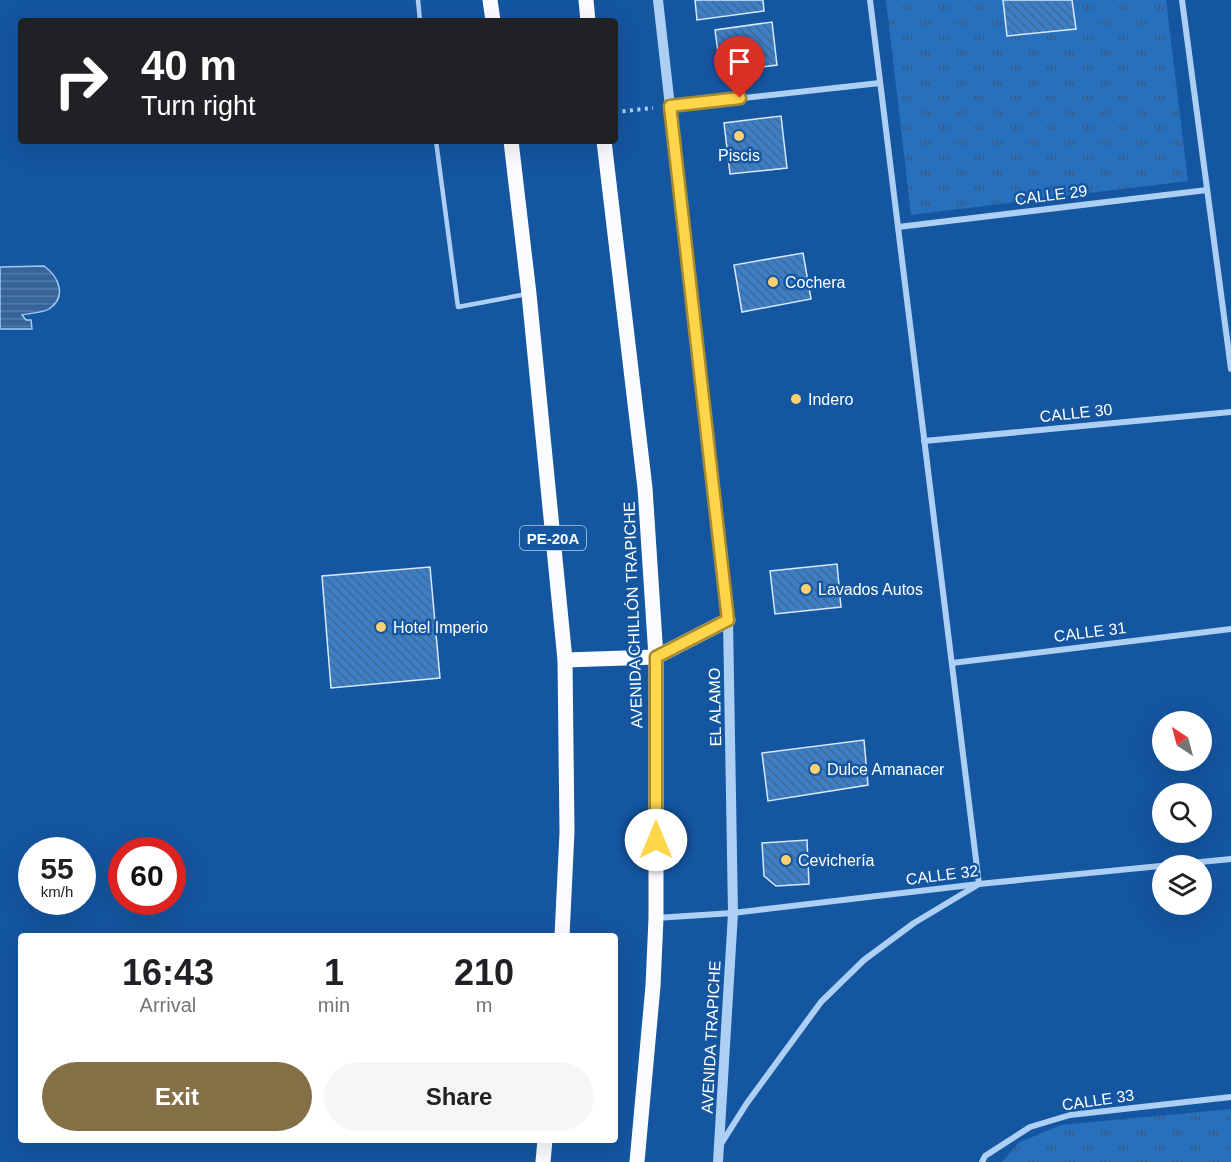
<!DOCTYPE html>
<html lang="en">
<head>
<meta charset="utf-8">
<style>
	body { margin:0; font-family:Arial,sans-serif; background:#f6f6f6; color:#202124; height:100vh; display:flex; flex-direction:column; font-size:22px; white-space:nowrap }
	* { box-sizing:border-box; margin:0 }
	p { font-size:20px; color:#757577 }
	.icon { flex:none; width:33px; height:33px; fill:none; stroke:currentColor; stroke-width:2; stroke-linecap:round; stroke-linejoin:round }
	.map { position:relative; flex:1; overflow:hidden }
	.sheet { position:absolute; left:18px; top:933px; width:600px; height:210px; display:flex; flex-direction:column; background:#fff; border-radius:6px; box-shadow:0 6px 24px #0002 }
	.sheet>* { flex:none }
	.guide { position:absolute; left:18px; top:18px; width:600px; height:126px; border-radius:6px; box-shadow:0 6px 24px #0002; background:#202124; color:#fff; overflow:hidden }
	.needle { width:39px; rotate:324deg }
	.buttons { position:absolute; left:1152px; top:711px; display:grid; gap:12px }
	.buttons a { display:grid; place-items:center; width:60px; height:60px; border-radius:50%; background:#fff; box-shadow:0 6px 24px #0002; font-size:30px }
	.speed { position:absolute; left:18px; top:837px; display:flex; gap:12px; font-size:30px; font-weight:700; text-align:center }
	.speed>* { display:grid; place-content:center; width:78px; height:78px; border-radius:50%; background:#fff; box-shadow:0 6px 24px #0002; line-height:1 }
	.speed small { font-size:15px; font-weight:400 }
	.speed .limit { border:9px solid #d22; background:#fff; color:#111 }
	.pin { position:absolute; display:grid; place-items:center; width:51px; height:51px; color:#fff; margin:-62px -26px; border-radius:50% 50% 50% 0; rotate:-45deg; box-shadow:0 0 6px #0007 }
	.pin .icon { rotate:45deg }
	.me { position:absolute; width:66px; margin:-33px; rotate:0deg; stroke-linejoin:round; filter:drop-shadow(0 0 4px #0008) }
	.turn { display:flex; align-items:center; gap:21px; height:126px; padding:0 24px; font-size:27px }
	.turn .icon { width:78px; height:78px; stroke-width:2.5 }
	.turn b { display:block; font-size:42px; line-height:51px }
	.eta { display:flex; justify-content:space-evenly; align-items:center; height:102px; text-align:center }
	.eta b { font-size:36px; font-weight:700; line-height:42px }
	.action { display:flex; gap:12px; margin-top:auto; padding:12px 24px }
	.action a { flex:1; height:69px; border-radius:36px; background:#847046; color:#fff; font-size:24px; font-weight:700; line-height:69px; text-align:center }
	.action a+a { background:#f6f6f6; color:#202124 }
	.map>svg:first-child { display:block }
	.grass { fill:url(#grass-tufts) }
	.water { fill:url(#water-rules); stroke:#9fcbf7; stroke-width:1.5 }
	.building { fill:url(#building-back-hatch); stroke:#d6e9fd; stroke-width:1.5 }
	.lines { fill:none; stroke-linecap:round; stroke-linejoin:round }
	.path { stroke:#adcff4; stroke-width:4; stroke-dasharray:3 4.5; stroke-linecap:butt }
	.service { stroke:#adcff4; stroke-width:4.5 }
	.minor { stroke:#adcff4; stroke-width:6 }
	.tertiary { stroke:#adcff4; stroke-width:10 }
	.primary { stroke:#fafcff; stroke-width:15 }
	.route-casing { stroke:#a68a30; stroke-width:15 }
	.route { stroke:#ffd54a; stroke-width:10 }
	.poi-dot { fill:#ffd170; stroke:#1456a0; stroke-width:2 }
	.labels { text-anchor:middle; dominant-baseline:central; stroke-width:5; stroke-linejoin:round; paint-order:stroke }
	.shield { fill:#1456a0; stroke:#b8cce2; stroke-width:1.5 }
	.shield-label { font-size:15px; font-weight:bold; fill:#fff }
	.poi-label { font-size:16px; fill:#fff; stroke:#1456a0; text-anchor:start }
	.street-label { font-size:16px; fill:#fff; stroke:#1456a0 }
</style>
</head>
<body>
<div class="map">
<svg width="1231" height="1162" viewBox="0 0 1231 1162">
	<defs>
		<pattern id="grass-tufts" width="24" height="20" patternUnits="userSpaceOnUse" patternTransform="scale(1.5)"><rect width="24" height="20" fill="#2770be"/><path d="M3 7l-1-3M5 7V3M7 7l1-3M15 17l-1-3M17 17v-4M19 17l1-3" fill="none" stroke="#3b5c7f"/></pattern>
		<pattern id="water-rules" width="6" height="5" patternUnits="userSpaceOnUse" patternTransform="scale(1.5)"><rect width="6" height="5" fill="#37659a"/><path d="M0 2.5h6" fill="none" stroke="#557ca9"/></pattern>
		<pattern id="building-back-hatch" width="6" height="6" patternUnits="userSpaceOnUse" patternTransform="scale(1.5)"><rect width="6" height="6" fill="#3d7fc7"/><path d="M-1 5l2 2M0 0l6 6M5-1l2 2" fill="none" stroke="#446890"/></pattern>
	</defs>
	<rect width="100%" height="100%" fill="#1456a0"/>
	<g class="grass">
		<polygon points="886,0 1166,0 1188,181 911,215"/>
		<polygon points="1231,1109 1231,1162 1002,1162 1018,1143 1061,1125"/>
	</g>
	<path class="water" d="M44,266C58,276 68,296 49,309C43,313 30,313 22,315L26,320H31L32,329H0V267Z"/>
	<g class="building">
		<polygon points="695,0 763,0 764,11 697,20"/>
		<polygon points="1003,0 1072,0 1076,29 1007,36"/>
		<polygon points="772,22 777,65 730,71 719,60 715,30"/>
		<polygon points="781,116 787,168 730,174 724,123"/>
		<polygon points="803,253 811,299 742,312 734,265"/>
		<polygon points="837,564 841,607 775,614 770,571"/>
		<polygon points="430,567 440,678 331,688 322,576"/>
		<polygon points="864,740 868,785 768,801 762,753"/>
		<polygon points="807,840 809,884 776,886 764,876 762,843"/>
	</g>
	<g class="lines">
		<polyline class="path" points="615,112 653,108"/>
		<g class="service">
			<polyline points="418,0 420,21"/>
			<polyline points="436,141 458,307 527,294"/>
		</g>
		<g class="minor">
			<polyline points="1182,0 1231,369"/>
			<polyline points="670,106 880,83"/>
			<polyline points="898,227 1207,190"/>
			<polyline points="924,441 1231,412"/>
			<polyline points="952,663 1231,629"/>
			<polyline points="656,918 733,913 979,884 1231,859"/>
			<polyline points="721,1144 747,1103 821,1002 864,960 914,923 979,884 870,0"/>
			<polyline points="982,1162 985,1156 1030,1127 1070,1115 1231,1097"/>
		</g>
		<polyline class="tertiary" points="658,0 728,620 733,913 718,1162"/>
		<g class="primary">
			<polyline points="490,0 493,21"/>
			<polyline points="586,0 588,21"/>
			<polyline points="511,141 529,294 565,660 567,832 562,936"/>
			<polyline points="604,141 645,488 656,657 656,918 653,986 637,1162"/>
			<polyline points="565,660 656,657 728,620"/>
			<polyline points="543,1162 545,1140"/>
		</g>
	</g>
	<g class="lines">
		<g class="route-casing">
			<polyline id="route" points="656,840 656,657 728,620 670,106 740,98"/>
		</g>
		<use href="#route" class="route"/>
	</g>
	<g class="poi-dot">
		<circle cx="739" cy="136" r="6"/>
		<circle cx="773" cy="282" r="6"/>
		<circle cx="796" cy="399" r="6"/>
		<circle cx="806" cy="589" r="6"/>
		<circle cx="381" cy="627" r="6"/>
		<circle cx="815" cy="769" r="6"/>
		<circle cx="786" cy="860" r="6"/>
	</g>
	<g class="labels">
		<rect class="shield" x="520" y="526" width="66" height="24" rx="4.5"/>
		<g class="shield-label">
			<text x="553" y="538">PE-20A</text>
		</g>
		<g class="poi-label">
			<text x="739" y="155" text-anchor="middle">Piscis</text>
			<text x="785" y="282">Cochera</text>
			<text x="808" y="399">Indero</text>
			<text x="818" y="589">Lavados Autos</text>
			<text x="393" y="627">Hotel Imperio</text>
			<text x="827" y="769">Dulce Amanacer</text>
			<text x="798" y="860">Cevichería</text>
		</g>
		<g class="street-label">
			<text transform="translate(1051 195) rotate(-7)">CALLE 29</text>
			<text transform="translate(1076 413) rotate(-6)">CALLE 30</text>
			<text transform="translate(633 615) rotate(-92)">AVENIDA CHILLÓN TRAPICHE</text>
			<text transform="translate(1090 632) rotate(-7)">CALLE 31</text>
			<text transform="translate(715 707) rotate(-91)">EL ALAMO</text>
			<text transform="translate(942 875) rotate(-7)">CALLE 32</text>
			<text transform="translate(711 1037) rotate(-87)">AVENIDA TRAPICHE</text>
			<text transform="translate(1098 1100) rotate(-8)">CALLE 33</text>
		</g>
	</g>
</svg>
<div class="buttons">
<a><svg class="needle" viewBox="-14 -14 28 28"><path d="M0-13l5 13h-10z" fill="#e53935"/><path d="M0 13l5-13h-10z" fill="#757577"/></svg></a>
<a><svg class="icon" aria-label="search" viewBox="0 0 24 24"><circle cx="10" cy="10" r="6"/><path d="M15 15l6 6"/></svg></a>
<a><svg class="icon" aria-label="layers" viewBox="0 0 24 24"><path d="M12 4l9 5-9 5-9-5zM3 14l9 5 9-5"/></svg></a>
</div>
<div class="speed"><div>55<small>km/h</small></div><div class="limit">60</div></div>
<div class="pin" style="left:740px;top:98px;background:#d93025"><svg class="icon" aria-label="arrive" viewBox="0 0 24 24"><path d="M6 21V4h12l-3 4 3 4H6"/></svg></div>
<svg class="me" style="left:656px;top:840px" viewBox="-20 -20 40 40"><circle r="19" fill="#fff"/><path d="M0-13L10 11 0 6-10 11z" fill="#ffd54a"/></svg>
<div class="guide">
<div class="turn"><svg class="icon" aria-label="right" viewBox="0 0 24 24"><path d="M7 20v-9h11M14 6l5 5-5 5"/></svg><div><b>40 m</b>Turn right</div></div>
</div>
<section class="sheet">
<div class="eta">
<div><b>16:43</b><p>Arrival</p></div>
<div><b>1</b><p>min</p></div>
<div><b>210</b><p>m</p></div>
</div>
<div class="action"><a>Exit</a><a>Share</a></div>
</section>
</div>
</body>
</html>
